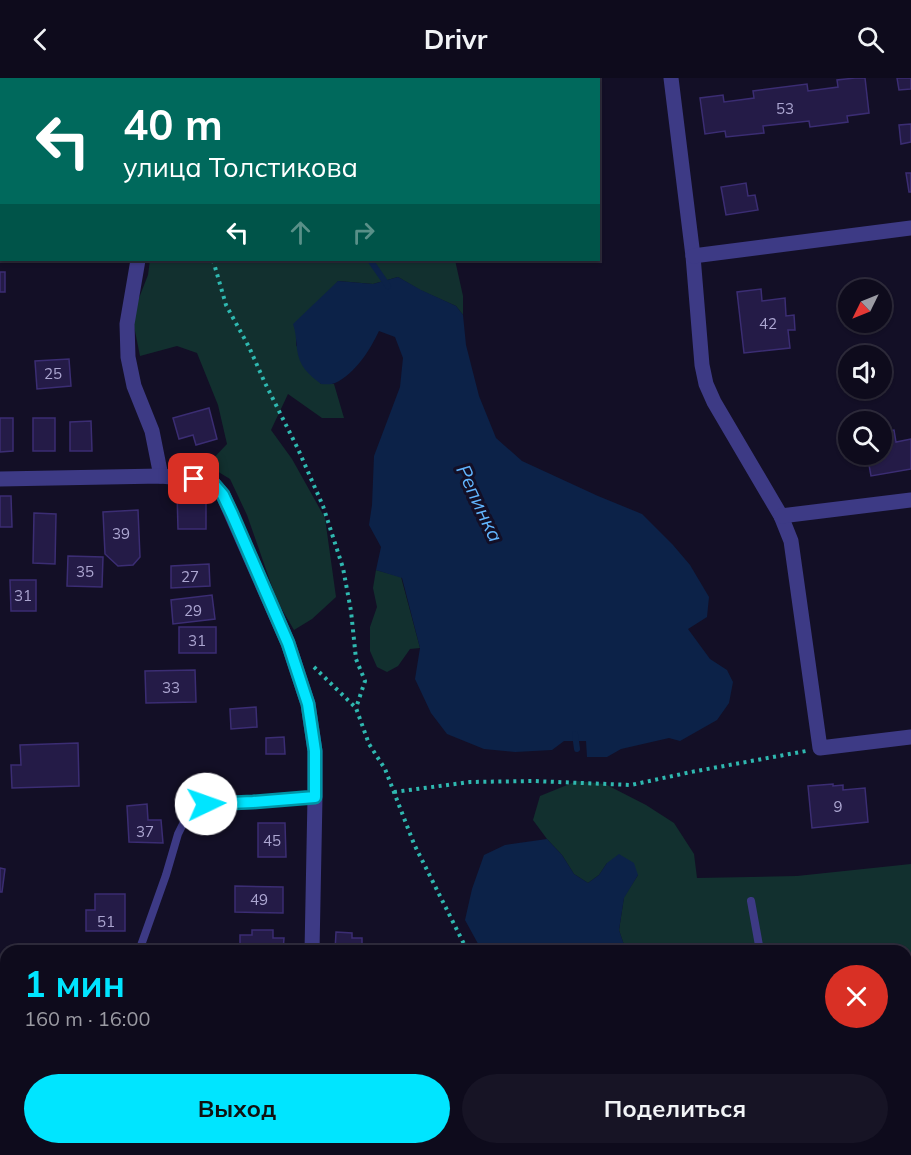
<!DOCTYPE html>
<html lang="ru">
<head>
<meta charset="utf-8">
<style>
	body { margin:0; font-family:Mulish,sans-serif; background:#171425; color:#f1f3f6; height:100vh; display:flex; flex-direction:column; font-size:22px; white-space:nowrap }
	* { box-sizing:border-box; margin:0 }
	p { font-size:20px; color:#9b9ba3 }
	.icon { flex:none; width:33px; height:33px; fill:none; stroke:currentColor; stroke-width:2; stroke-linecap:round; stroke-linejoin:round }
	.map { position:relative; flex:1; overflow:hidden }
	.panel { position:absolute; left:0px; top:867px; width:912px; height:210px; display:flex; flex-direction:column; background:#0e0b1c; border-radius:18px 18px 0 0; box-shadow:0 2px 4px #0004,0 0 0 2px #2e2b3b }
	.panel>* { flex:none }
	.top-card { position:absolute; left:0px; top:0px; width:600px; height:183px; box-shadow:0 2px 4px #0004,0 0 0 2px #2e2b3b; background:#00695c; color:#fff; overflow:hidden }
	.needle { width:39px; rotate:227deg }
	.fabs { position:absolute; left:838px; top:201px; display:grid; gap:12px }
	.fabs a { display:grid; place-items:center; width:54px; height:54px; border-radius:50%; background:#0e0b1c; box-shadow:0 2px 4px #0004,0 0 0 2px #2e2b3b; font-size:30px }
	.pin { position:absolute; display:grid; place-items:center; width:51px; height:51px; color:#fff; margin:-26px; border-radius:12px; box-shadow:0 3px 9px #0006 }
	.me { position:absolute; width:66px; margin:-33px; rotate:87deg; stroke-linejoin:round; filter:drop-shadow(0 0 4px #0008) }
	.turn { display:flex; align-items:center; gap:21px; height:126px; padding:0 24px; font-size:27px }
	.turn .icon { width:78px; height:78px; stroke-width:2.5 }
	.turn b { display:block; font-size:42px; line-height:51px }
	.lanes { display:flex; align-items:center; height:57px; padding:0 24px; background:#0003; justify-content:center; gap:30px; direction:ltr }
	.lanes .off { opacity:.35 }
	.round { display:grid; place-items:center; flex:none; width:63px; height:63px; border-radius:32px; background:#171425 }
	.headline { display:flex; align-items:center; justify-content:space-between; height:102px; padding:0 24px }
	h1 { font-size:36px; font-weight:700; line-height:45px; color:#00e5ff }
	.button { display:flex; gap:12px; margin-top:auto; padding:12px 24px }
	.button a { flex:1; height:69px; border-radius:36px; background:#00e5ff; color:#111; font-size:24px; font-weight:700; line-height:69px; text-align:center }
	.button a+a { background:#171425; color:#f1f3f6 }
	header { display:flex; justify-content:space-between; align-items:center; height:78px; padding:0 24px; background:#0e0b1c; font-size:27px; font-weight:700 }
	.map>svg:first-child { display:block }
	.green { fill:#12302f }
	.water { fill:#0c2248 }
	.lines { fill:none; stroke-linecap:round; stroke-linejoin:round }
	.stream { stroke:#0c2248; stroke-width:6 }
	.building { fill:#241b47; stroke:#3b2d73; stroke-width:1.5 }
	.path { stroke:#2fb8b0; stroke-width:4; stroke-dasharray:3 4.5; stroke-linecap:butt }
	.service { stroke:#3d3a85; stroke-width:8 }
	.minor { stroke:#3d3a85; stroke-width:15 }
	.route-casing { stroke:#0095a6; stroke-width:15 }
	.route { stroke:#00e5ff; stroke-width:10 }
	.labels { text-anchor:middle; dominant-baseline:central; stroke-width:6; stroke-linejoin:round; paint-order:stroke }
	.number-label { font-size:15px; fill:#aca6d1 }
	.water-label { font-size:20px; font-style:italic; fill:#62b6ff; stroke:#130f26 }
</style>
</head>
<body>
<header><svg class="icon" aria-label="back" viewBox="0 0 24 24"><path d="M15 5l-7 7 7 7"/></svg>Drivr<svg class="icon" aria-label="search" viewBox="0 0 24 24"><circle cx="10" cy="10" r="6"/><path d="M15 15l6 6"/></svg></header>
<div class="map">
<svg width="911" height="1077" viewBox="0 0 911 1077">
	<rect width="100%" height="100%" fill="#130f26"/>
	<g class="green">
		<polygon points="274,0 503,0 504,1 273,1"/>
		<polygon points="150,182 455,182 463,218 463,237 456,228 420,212 398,199 373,206 338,203 296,256 296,267 321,306 334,306 344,340 322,340 288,316 271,352 292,381 325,440 336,519 312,541 294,552 277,523 247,437 230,401 207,387 227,366 218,327 197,275 177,268 140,278 132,238 148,197"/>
		<polygon points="376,492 401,499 420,570 410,571 398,588 387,594 377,589 370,573 370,549 377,529 373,510"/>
		<polygon points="577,703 605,706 646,727 674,745 694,776 697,800 797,798 911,786 911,1077 758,1077 756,1071 906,1071 906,873 626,873 619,852 624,819 638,797 607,785 599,797 588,805 574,796 562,777 547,761 533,742 540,718"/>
	</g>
	<g class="water">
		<path d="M398,199L421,212L456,228L463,237L466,267L479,318L496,360L522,383L598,418L642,436L673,467L690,487L709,519L707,539L688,551L710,581L727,592L733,604L729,625L717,642L680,663L669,660L621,671L607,679H587L586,663H564L552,672L515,674L484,671L447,656L431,635L415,601L420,570L402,500L376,492L381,469L369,447L372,427L374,378L400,309L403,280L395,259L379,253C370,272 355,296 335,305C331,307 325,306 321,306C308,296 299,288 297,271C296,262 296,255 293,246L338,203L373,206Z"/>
		<polygon points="547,761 562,777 574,796 588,805 599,797 607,785 619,776 634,785 638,797 624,820 619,852 626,873 482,873 465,842 472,811 484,777 505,767"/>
		<polygon points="600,1071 756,1071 758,1077 606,1077"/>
	</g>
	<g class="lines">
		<g class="stream">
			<polyline points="383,2 385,0"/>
			<polyline points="370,182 388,208"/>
			<polyline points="575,656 577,671"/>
		</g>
	</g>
	<g class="building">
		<rect x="70" y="0" width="40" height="2"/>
		<polygon points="855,0 865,0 869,35 847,38 848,44 810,49 809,43 763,48 764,55 726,59 725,53 705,56 700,20 723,17 724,24 754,20 753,13 807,6 808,13 838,9 837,2"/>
		<polygon points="897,0 911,0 911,11 899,12"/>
		<rect x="0" y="44" width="2" height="23"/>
		<polygon points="911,46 911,64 901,66 899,47"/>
		<polygon points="906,95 911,95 911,114 909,114"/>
		<polygon points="746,105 748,118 755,117 758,132 726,137 721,109"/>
		<rect x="0" y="194" width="5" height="20"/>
		<polygon points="761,211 762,223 785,220 786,238 794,237 795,252 788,252 790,270 744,275 737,214"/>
		<polygon points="69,281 71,308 37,311 35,283"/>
		<polygon points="209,330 217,361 196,367 193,357 179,361 173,340"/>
		<polygon points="0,340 13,340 13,373 0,374"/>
		<rect x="33" y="340" width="22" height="33"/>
		<polygon points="91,343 92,373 70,373 70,344"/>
		<polygon points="894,352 896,364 911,361 911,391 871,398 867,376 882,376 882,354"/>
		<polygon points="177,414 206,414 206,451 178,451"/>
		<polygon points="0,418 11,418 12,449 0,449"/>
		<polygon points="138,432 140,479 133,487 118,488 105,476 103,434"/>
		<polygon points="34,435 56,436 55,486 33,485"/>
		<polygon points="68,478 103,479 102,509 67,508"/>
		<polygon points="209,486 210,508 171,510 171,488"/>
		<polygon points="10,502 36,502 36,533 11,533"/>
		<polygon points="212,517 215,541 173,546 171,522"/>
		<rect x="179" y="549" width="37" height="26"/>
		<polygon points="195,592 196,624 146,625 145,593"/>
		<polygon points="256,629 257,649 231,651 230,631"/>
		<polygon points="284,659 285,676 266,676 266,660"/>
		<polygon points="78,665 79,708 12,710 11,687 21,687 20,667"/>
		<polygon points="833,706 833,708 843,707 843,712 865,710 868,744 812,750 808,708"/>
		<polygon points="147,726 148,742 161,742 163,765 129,764 127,728"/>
		<polygon points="258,745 285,745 286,779 258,779"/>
		<polygon points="0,790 5,791 2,814 0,814"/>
		<polygon points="235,808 283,809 283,835 235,834"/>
		<polygon points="95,816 125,816 125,853 86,853 86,832 95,832"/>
		<polygon points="252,852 273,852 273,860 284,860 283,873 240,873 240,857 252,857"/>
		<polygon points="336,854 352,855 352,860 362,860 362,873 335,873"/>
		<polygon points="6,896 6,919 0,920 0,897"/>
		<polygon points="251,1071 288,1071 287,1077 251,1077"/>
	</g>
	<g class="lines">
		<g class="path">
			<polyline points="126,0 126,2"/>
			<polyline points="238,2 238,0"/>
			<polyline points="213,182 226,227 249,269 265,305 298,371 323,428 343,490 351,533 356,581 365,603 356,630"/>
			<polyline points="314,589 356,630 369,666 385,691 414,766 464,866 466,873"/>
			<polyline points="394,714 470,704 533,703 631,707 691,694 806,673"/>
			<polyline points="589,1071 594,1077"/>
		</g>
		<g class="service">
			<polyline points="36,0 36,2"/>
			<polyline points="0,75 2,75"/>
			<polyline points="0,149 2,149"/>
			<polyline points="751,823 760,873"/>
			<polyline points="139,873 166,797 178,756 187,738 206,726 253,724 315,719"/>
			<polyline points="787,1071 788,1077"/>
		</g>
		<g class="minor">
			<polyline points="151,0 151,2"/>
			<polyline points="671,0 693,178 702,287 706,306 714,324 781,438 791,463 820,670 911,659"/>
			<polyline points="693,178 911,150"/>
			<polyline points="138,182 127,246 128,279 134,308 152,353 161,398"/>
			<polyline points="0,401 161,398 211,403 223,417 288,565 308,626 315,673 315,719 312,873"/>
			<polyline points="781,438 911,422"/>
			<polyline points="906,1038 911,1037"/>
			<polyline points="307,1077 307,1071"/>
		</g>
	</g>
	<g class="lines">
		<g class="route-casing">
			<polyline id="route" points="194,401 211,403 223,417 232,436 288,565 308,626 315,673 315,719 253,724 206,726"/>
		</g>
		<use href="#route" class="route"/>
	</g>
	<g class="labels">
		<g class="number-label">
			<text x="785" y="30">53</text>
			<text x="768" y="245">42</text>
			<text x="53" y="295">25</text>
			<text x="121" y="455">39</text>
			<text x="85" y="493">35</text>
			<text x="190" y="498">27</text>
			<text x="23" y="517">31</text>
			<text x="193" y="532">29</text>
			<text x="197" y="562">31</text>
			<text x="171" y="609">33</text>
			<text x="838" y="728">9</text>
			<text x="145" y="753">37</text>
			<text x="272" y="762">45</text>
			<text x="259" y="821">49</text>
			<text x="106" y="843">51</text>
		</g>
		<g class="water-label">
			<text transform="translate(480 425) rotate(65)">Репинка</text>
		</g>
	</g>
</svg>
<div class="fabs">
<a><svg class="needle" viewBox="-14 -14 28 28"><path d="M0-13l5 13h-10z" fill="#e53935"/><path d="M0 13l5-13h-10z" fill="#9b9ba3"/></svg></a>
<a><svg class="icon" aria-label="sound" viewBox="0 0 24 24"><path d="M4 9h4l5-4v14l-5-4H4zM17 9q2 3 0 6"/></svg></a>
<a><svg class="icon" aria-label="search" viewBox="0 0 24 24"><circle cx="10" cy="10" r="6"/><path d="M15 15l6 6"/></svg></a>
</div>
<div class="pin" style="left:194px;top:401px;background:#d93025"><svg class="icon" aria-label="arrive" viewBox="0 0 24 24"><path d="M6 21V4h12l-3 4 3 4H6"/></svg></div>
<svg class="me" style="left:206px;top:726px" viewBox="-20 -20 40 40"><circle r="19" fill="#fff"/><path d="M0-13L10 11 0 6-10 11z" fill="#00e5ff"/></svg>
<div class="top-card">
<div class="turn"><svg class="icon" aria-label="left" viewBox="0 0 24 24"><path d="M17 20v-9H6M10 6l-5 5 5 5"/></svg><div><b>40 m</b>улица Толстикова</div></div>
<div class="lanes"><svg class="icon" aria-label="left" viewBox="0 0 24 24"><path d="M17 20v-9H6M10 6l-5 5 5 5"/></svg><svg class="icon off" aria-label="ahead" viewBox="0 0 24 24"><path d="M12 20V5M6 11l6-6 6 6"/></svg><svg class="icon off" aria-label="right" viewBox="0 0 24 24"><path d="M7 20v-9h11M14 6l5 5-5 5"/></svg></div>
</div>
<section class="panel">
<div class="headline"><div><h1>1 мин</h1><p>160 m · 16:00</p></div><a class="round" style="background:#d93025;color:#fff"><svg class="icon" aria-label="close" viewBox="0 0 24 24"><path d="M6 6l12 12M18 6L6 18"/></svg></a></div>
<div class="button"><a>Выход</a><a>Поделиться</a></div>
</section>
</div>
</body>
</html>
